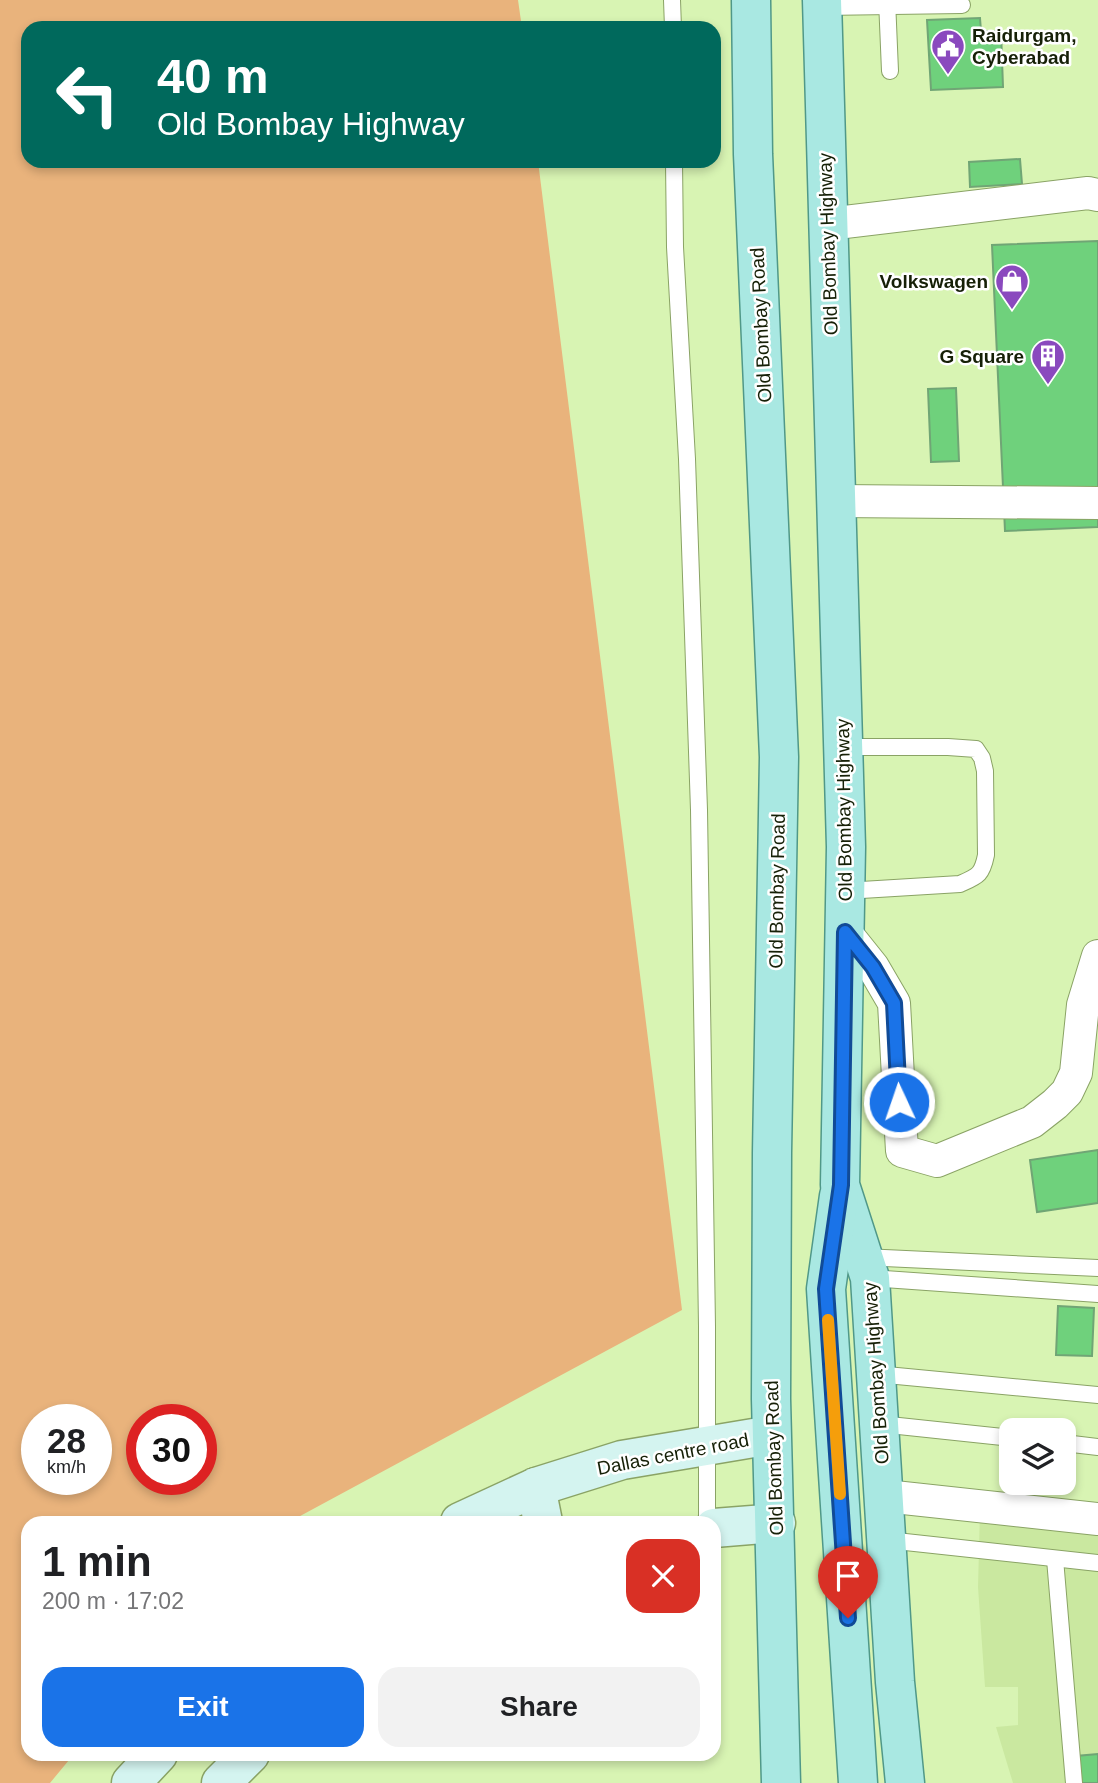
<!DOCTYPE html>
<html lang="en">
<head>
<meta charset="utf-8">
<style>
	body { margin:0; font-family:Helvetica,sans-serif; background:#f2f2f2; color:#202124; height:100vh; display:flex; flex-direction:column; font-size:26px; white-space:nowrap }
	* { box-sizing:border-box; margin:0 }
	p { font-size:23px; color:#757577 }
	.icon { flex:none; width:38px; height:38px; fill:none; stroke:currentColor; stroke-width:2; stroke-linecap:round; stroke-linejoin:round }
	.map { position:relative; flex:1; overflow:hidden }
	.panel { position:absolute; left:21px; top:1516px; width:700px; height:245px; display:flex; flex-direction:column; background:#fff; border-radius:21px; box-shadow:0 4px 10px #0003 }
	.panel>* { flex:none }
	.hud { position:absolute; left:21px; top:21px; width:700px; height:147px; border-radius:21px; box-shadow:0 4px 10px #0003; background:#00695c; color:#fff; overflow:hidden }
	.fabs { position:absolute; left:999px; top:1418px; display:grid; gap:14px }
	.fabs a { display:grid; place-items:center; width:77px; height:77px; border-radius:14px; background:#fff; box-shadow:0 4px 10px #0003; font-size:35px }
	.speed { position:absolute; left:21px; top:1404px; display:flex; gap:14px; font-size:35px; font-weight:700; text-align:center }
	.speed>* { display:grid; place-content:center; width:91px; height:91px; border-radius:50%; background:#fff; box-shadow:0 4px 10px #0003; line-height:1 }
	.speed small { font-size:18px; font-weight:400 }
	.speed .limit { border:10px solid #d22; background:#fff; color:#111 }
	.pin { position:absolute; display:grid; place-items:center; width:60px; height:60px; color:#fff; margin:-72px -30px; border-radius:50% 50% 50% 0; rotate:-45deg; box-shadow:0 0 7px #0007 }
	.pin .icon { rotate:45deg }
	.me { position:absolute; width:77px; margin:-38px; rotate:357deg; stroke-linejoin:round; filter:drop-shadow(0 0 5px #0008) }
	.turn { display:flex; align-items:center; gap:24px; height:147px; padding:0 21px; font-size:32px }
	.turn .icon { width:91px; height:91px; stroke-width:2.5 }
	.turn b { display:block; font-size:49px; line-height:60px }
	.round { display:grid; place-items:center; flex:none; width:74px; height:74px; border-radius:21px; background:#f2f2f2 }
	.headline { display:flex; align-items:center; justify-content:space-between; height:119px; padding:0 21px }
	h1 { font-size:42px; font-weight:700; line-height:52px }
	.action { display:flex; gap:14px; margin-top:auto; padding:14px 21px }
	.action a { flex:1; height:80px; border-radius:21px; background:#1a73e8; color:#fff; font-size:28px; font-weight:700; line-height:80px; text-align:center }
	.action a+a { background:#f2f2f2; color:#202124 }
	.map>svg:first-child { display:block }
	.built { fill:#cae8a0 }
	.green { fill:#e9b37c; fill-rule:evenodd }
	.building { fill:#6fd17c; stroke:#70a575; stroke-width:2 }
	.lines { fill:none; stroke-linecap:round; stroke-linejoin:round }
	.lane-casing { stroke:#8aa365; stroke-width:18 }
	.street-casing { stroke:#8aa365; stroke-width:34 }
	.secondary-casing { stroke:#8aa365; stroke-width:41 }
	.primary-casing { stroke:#509888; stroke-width:41 }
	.lane { stroke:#fff; stroke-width:16 }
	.street { stroke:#fff; stroke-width:32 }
	.secondary { stroke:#d4f4f0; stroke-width:38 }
	.primary { stroke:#a9e8e2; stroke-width:38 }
	.route-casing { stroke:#114b97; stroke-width:18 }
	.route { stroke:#1a73e8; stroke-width:12 }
	.slow { stroke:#f59e0b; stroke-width:12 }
	.labels { text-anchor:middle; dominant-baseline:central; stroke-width:5; stroke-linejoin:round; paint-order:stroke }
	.poi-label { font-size:19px; font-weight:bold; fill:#162007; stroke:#fff; text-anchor:end }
	.street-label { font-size:19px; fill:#162007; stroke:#fff }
</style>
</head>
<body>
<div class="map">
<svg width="1098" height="1783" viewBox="0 0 1098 1783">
	<rect width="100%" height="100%" fill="#d8f4b3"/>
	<polygon class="built" points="980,1511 1098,1531 1098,1783 1013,1783 996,1727 1018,1725 1018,1687 985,1687 978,1587"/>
	<path class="green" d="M0,0H518L522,28H28V161H538L682,1310L289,1522H28V1754H74L50,1783H0ZM37,1419H96V1479H37ZM142,1419H201V1479H142Z"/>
	<g class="building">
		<polygon points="980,18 981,31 1001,31 1003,87 931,90 927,20"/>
		<polygon points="1020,159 1022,184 970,187 969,162"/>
		<polygon points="1098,241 1098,527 1005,531 992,245"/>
		<polygon points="956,388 959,461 931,462 928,389"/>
		<polygon points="1098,1150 1098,1203 1037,1212 1030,1160"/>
		<polygon points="1058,1306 1094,1308 1092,1356 1056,1355"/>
		<polygon points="679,1754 706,1754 706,1758 679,1760"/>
		<polygon points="1098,1754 1098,1783 1078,1783 1076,1756"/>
	</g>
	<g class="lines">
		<g class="lane-casing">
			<g id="lane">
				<polyline points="672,0 673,28"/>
				<polyline points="887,0 890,71"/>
				<polyline points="822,7 962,5"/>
				<polyline points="674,161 675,247 687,459 699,810 707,1326 707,1522"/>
				<path d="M843,747H948L976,749L982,758L985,771L986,855C982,875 978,876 960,884L845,891"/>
				<polyline points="863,1257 1098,1268"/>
				<polyline points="870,1278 1098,1294"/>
				<polyline points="876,1374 1098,1395"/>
				<polyline points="880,1424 1012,1438"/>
				<polyline points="1064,1443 1098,1447"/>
				<polyline points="887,1540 1098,1563"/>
				<polyline points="1055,1559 1074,1783"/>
			</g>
		</g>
		<g class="street-casing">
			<g id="street">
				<polyline points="828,224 1088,193 1098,195"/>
				<polyline points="836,501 1098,503"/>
				<polyline points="845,932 873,967 894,1003 902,1151 937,1161 1032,1122 1055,1104 1067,1092 1076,1073 1083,1005 1098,956"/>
				<polyline points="885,1496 1098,1519"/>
			</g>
		</g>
		<g class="secondary-casing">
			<g id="secondary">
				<polyline points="536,1487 543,1522"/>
				<polyline points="460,1522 536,1487 622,1460 771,1435"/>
				<polyline points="714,1528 776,1523"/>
				<polyline points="131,1783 158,1754"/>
				<polyline points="221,1783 250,1754"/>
			</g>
		</g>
		<g class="primary-casing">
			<g id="primary">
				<polyline points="751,0 753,154 779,757 772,1153 771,1399 781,1783"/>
				<polyline points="822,0 846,847 840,1185 870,1278 895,1682 905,1783"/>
				<polyline points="839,1196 826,1289 858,1783"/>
			</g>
		</g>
		<use href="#lane" class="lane"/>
		<use href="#street" class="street"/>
		<use href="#secondary" class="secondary"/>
		<use href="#primary" class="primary"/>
	</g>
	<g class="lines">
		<g class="route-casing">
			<polyline id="route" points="848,1618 826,1289 841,1185 845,932 873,967 894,1003 899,1102"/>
		</g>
		<use href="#route" class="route"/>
		<polyline class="slow" points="828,1320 840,1494"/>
	</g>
	<defs>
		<g id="civic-pin" transform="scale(1.75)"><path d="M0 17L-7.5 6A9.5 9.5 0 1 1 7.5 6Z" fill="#8a49be" stroke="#fff"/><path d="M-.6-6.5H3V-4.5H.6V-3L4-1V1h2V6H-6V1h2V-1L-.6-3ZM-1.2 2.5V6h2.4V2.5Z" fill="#fff"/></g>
		<g id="shop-pin" transform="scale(1.75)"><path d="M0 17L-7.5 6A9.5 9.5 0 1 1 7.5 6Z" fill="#8a49be" stroke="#fff"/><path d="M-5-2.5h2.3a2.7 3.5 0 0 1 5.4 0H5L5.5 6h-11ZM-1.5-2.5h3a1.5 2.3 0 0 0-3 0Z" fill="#fff"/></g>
		<g id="building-pin" transform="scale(1.75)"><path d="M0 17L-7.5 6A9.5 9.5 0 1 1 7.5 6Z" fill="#8a49be" stroke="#fff"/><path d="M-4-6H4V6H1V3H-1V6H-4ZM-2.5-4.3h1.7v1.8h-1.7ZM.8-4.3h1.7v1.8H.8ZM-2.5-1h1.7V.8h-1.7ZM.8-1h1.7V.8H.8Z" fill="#fff"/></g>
	</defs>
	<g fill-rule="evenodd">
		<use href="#civic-pin" x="948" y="46"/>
		<use href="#shop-pin" x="1012" y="281"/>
		<use href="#building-pin" x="1048" y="356"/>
	</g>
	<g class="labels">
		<g class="poi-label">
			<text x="972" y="35" text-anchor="start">Raidurgam,<tspan x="972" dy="22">Cyberabad</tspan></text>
			<text x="988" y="281">Volkswagen</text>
			<text x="1024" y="356">G Square</text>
		</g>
		<g class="street-label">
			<text transform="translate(828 244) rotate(-92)">Old Bombay Highway</text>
			<text transform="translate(761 325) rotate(-93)">Old Bombay Road</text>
			<text transform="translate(844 810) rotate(-91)">Old Bombay Highway</text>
			<text transform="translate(777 891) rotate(-89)">Old Bombay Road</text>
			<text transform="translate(876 1373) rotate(-94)">Old Bombay Highway</text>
			<text transform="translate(673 1454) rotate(-11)">Dallas centre road</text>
			<text transform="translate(774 1458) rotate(-92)">Old Bombay Road</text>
		</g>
	</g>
</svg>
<div class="fabs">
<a><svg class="icon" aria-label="layers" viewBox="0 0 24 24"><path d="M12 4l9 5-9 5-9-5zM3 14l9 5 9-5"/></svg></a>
</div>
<div class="speed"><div>28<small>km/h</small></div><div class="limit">30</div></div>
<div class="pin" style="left:848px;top:1618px;background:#d93025"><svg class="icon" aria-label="arrive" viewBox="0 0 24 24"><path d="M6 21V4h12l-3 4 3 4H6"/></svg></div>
<svg class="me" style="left:899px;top:1102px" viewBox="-20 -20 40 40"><circle r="17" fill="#1a73e8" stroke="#fff" stroke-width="3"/><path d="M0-11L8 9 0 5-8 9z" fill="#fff"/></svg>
<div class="hud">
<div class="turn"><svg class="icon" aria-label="left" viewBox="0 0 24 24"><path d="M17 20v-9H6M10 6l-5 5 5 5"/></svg><div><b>40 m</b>Old Bombay Highway</div></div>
</div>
<section class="panel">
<div class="headline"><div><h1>1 min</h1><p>200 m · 17:02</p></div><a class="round" style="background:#d93025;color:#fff"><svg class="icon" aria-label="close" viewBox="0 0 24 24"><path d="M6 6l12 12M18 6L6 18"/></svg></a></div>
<div class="action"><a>Exit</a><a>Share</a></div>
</section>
</div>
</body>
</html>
